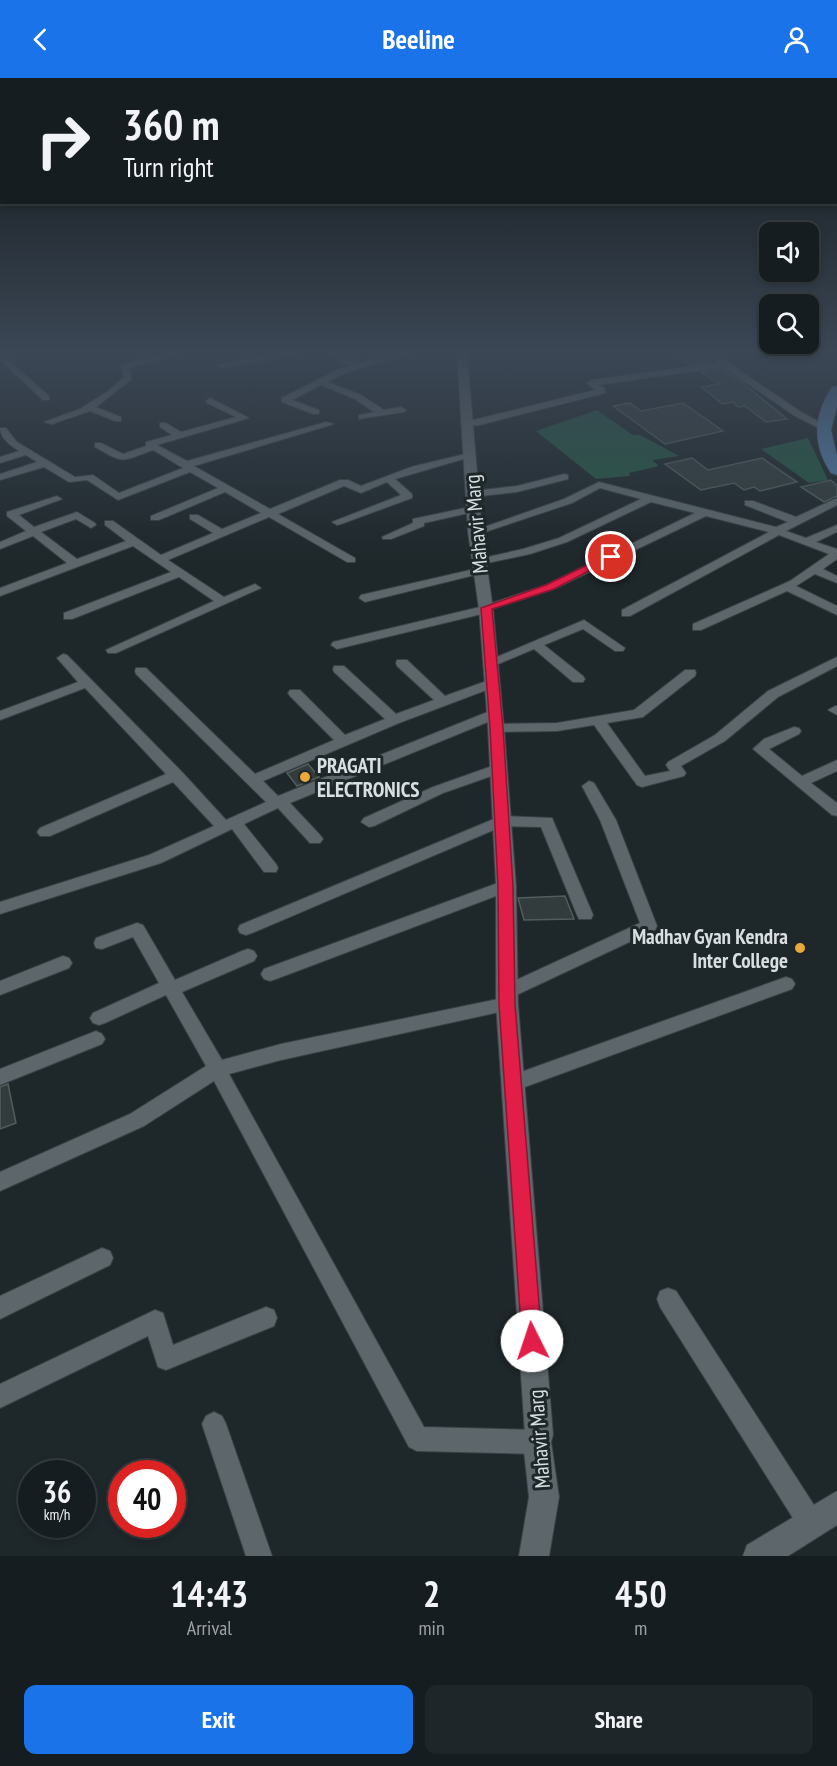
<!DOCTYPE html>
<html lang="en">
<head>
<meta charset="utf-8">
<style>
	body { margin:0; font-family:"PT Sans Narrow",sans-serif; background:#1f2629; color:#f1f3f6; height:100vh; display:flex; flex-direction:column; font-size:22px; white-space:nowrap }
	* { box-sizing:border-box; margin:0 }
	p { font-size:20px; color:#9ea2a5 }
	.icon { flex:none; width:33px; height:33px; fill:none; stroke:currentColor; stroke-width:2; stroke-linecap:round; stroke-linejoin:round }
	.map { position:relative; height:1478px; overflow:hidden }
	.sheet { display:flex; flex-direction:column; background:#161d20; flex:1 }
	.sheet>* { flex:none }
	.banner { position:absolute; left:0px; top:0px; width:837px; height:126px; box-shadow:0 3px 9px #0003,0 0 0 2px #353b3e; background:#161d20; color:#f1f3f6; overflow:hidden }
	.tools { position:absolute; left:759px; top:144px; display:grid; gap:12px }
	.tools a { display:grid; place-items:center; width:60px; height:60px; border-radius:12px; background:#161d20; box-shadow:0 3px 9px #0003,0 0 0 2px #353b3e; font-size:30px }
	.speed { position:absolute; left:18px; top:1382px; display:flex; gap:12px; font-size:30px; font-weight:700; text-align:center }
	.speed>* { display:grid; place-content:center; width:78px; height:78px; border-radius:50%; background:#161d20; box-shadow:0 3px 9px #0003,0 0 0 2px #353b3e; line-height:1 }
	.speed small { font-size:15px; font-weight:400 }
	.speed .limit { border:9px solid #d22; background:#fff; color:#111 }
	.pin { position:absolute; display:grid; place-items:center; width:51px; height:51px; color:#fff; margin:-26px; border:3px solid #fff; border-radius:50%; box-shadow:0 2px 6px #0007 }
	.me { position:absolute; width:66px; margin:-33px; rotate:356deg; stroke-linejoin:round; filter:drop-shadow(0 0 4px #0008) }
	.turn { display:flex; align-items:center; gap:21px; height:126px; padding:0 24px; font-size:27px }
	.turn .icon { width:78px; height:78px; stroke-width:2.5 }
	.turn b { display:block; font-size:42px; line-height:51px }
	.eta { display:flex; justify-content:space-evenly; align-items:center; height:102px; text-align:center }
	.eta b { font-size:36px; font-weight:600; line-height:42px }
	.action { display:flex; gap:12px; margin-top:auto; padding:12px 24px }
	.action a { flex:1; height:69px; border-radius:12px; background:#1a73e8; color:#fff; font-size:24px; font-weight:600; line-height:69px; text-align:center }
	.action a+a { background:#1f2629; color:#f1f3f6 }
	header { display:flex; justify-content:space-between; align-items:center; height:78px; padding:0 24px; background:#1a73e8; color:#fff; font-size:27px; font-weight:600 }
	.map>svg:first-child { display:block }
	.green { fill:#255843 }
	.building { fill:#323c3c; stroke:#525d5c; stroke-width:1.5 }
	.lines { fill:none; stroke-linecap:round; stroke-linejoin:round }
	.minor-casing { stroke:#3a4244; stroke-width:2 }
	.tertiary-casing { stroke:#3a4244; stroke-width:2 }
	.trunk-casing { stroke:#3a4244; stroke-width:2 }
	.minor { fill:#5d676b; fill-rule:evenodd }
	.tertiary { fill:#5d676b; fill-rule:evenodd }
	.trunk { fill:#557eab; fill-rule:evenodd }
	.route { fill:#e11d48; stroke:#92132f; stroke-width:1.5 }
	.poi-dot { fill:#eba93a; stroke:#1e272a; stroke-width:2 }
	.labels { text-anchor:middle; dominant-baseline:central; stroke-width:6; stroke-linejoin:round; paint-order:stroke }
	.street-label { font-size:21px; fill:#d9dfe1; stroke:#1e272a }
	.poi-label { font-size:21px; font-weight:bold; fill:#d9dfe1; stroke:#1e272a; text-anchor:start }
</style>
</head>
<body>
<header><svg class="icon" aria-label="back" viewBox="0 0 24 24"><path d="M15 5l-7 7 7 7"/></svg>Beeline<svg class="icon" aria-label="person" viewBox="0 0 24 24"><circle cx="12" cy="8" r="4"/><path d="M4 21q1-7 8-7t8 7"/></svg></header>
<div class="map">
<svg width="837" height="1478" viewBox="0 0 837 1478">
	<rect width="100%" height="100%" fill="#1e272a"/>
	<g class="green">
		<polygon points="597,332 633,357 640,357 679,378 652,382 659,388 629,395 630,398 596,401 536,353"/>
		<polygon points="808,360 828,402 809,405 761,371"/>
	</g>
	<g class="building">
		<polygon points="671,275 703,275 712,283 689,287"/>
		<polygon points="722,291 739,302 787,341 766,344 745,328 738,329 733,324 723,326 701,309 719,306 701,294"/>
		<polygon points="630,325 641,333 683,325 723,353 665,366 613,328"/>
		<polygon points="692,380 708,392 762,380 797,404 760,413 754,409 744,412 734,405 701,412 665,386"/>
		<polygon points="831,402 837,408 837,418 824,424 801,409"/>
		<polygon points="308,686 319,699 297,708 287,695"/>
		<polygon points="565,818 574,841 524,842 518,820"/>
		<polygon points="8,1006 16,1045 0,1051 0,1009"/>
	</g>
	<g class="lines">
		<g class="minor-casing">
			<g id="minor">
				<polygon points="0,275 49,318 49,322 43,322 0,282"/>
				<polygon points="168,275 181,275 129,290 132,301 96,329 121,339 121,343 115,343 90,333 52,346 44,344 80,331 108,313 124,299 121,287"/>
				<polygon points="281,275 300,275 221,290 217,287"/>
				<polygon points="327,275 337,275 359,285 396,275 409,275 345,295 327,304 361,317 384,332 401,329 406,332 404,334 359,341 359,337 374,334 355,321 321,307 292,322 319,332 319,336 313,336 282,324 282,320 339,291 351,288"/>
				<polygon points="705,275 714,275 801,334 827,348 819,350 795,338 723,289 599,307 605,311 605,315 480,347 466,348 461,345 595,312 587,305 591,302 717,285"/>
				<path d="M210,320L249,340L157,367L187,383L326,344L334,346L194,388L270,431L340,402H348L361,408L411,389L469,375L474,378L395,401L412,416V420L341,446L337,447L332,444L401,417L387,404L361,415L344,408L278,436L355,480V484H347L269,439L168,482L224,519L255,506L261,510L116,575H108L106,572L214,523L179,499L72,541H64V535L171,494L133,468L0,518V510L67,485L33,458L0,471V464L26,453L7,438V434L57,418L62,421L19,437L34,449L77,434L95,445L96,447L91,450L76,441L41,454L77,481L126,463L105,447V443H113L161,477L213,455L190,441V437H198L222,451L261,435L225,414L159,442H151V438L218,410L190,394L118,422L87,402L69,404L44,389L0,402V396L37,384L26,377L0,385V379L19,373C11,368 0,360 0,350H6L17,364L75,399L93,397L119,415L183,390L153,372C120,384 125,386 95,369V365H101L123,376L146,368V364L172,357L160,349V345H166L181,354L236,339L207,325L206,323Z"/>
				<polygon points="564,396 568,397 568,401 517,414 473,419 468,416 473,413 517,408"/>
				<polygon points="599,404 776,449 788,444 745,427 745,423 753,423 796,439 837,420 837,427 786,453 806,460 837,447 837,454 816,464 837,471 837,481 823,491 837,498 837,505 815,496 796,508 837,528 837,537 787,513 701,552 693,552 693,546 790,503 829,476 779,457 630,538 622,538 622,532 769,454 706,438 554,511 492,531 490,534 337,571 331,567 333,564 480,529 546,507 695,435 651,424 567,464 530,476 478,487 472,484 474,482 523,471 559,460 641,421 600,410 572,425 479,456 471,456 470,454 564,421"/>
				<polygon points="474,428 478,429 478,433 424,445 424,448 391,461 383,461 382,459 413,445 413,441"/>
				<polygon points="479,490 483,491 483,495 365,524 359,520 361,517"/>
				<polygon points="584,542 625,570 623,573 615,573 583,551 544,567 583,598 585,601 583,604 573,604 534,571 496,587 491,588 485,584"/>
				<polygon points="63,576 67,577 182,694 226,742 266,724 136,596 135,593 136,590 146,590 255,696 334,662 290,618 288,615 290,612 300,612 345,657 385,641 334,594 333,591 334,588 344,588 396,636 434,622 397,588 396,585 397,582 407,582 445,618 492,601 499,605 497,608 399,645 263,703 278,718 490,633 495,632 502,636 500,639 290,725 320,757 323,761 320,765 310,765 278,730 244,746 276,786 278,790 276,794 264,794 232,751 161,785 0,836 0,824 149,777 214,748 173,704 50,758 40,758 37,754 40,750 166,696 85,610 0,642 0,633 78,604 57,580"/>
				<polygon points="837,579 837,588 778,619 725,663 681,688 686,695 684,698 642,709 637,707 594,647 557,653 496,654 489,650 496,646 557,645 634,632 685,592 695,592 696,595 695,598 643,639 607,645 645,698 670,693 666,687 668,684 715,657 768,613"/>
				<polygon points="835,628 837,628 837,637 828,632"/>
				<polygon points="794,649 799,650 801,653 799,656 769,671 802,698 837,682 837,693 811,705 837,725 837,738 832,737 753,671 764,661"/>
				<polygon points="498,686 505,691 503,694 443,715 374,748 369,749 361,744 364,740 433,709"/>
				<polygon points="589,703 594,705 616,742 657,848 655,852 510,920 516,926 513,931 281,982 229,996 424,1349 537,1352 545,1356 549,1364 545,1372 537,1376 417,1373 409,1369 214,1003 144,1048 0,1113 0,1094 130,1036 206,988 166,917 105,945 99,947 93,945 90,940 93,935 159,905 133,859 102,871 96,870 94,865 96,860 137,845 143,847 175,902 242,873 248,871 254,873 257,878 254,883 182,914 222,982 281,966 503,920 498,914 501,909 640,845 600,742 582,708"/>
				<polygon points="501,738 552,740 593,837 591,841 579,841 577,837 541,749 503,748 252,855 246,857 240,855 238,851 240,847"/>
				<polygon points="506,802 512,804 514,808 512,812 276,901 270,903 264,901 261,896 264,891"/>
				<polygon points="63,878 69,880 72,885 69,890 0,917 0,903"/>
				<polygon points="786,899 792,901 795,906 792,911 514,1013 507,1011 505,1005 507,999"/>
				<polygon points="96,953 102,956 105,961 102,966 0,1007 0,991"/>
				<polygon points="102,1170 110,1173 113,1180 110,1187 0,1241 0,1218"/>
				<polygon points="668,1210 676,1213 821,1438 825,1447 821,1456 812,1460 803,1456 660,1229 657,1221 660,1213"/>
				<polygon points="266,1229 274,1232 277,1240 274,1248 166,1292 158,1289 148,1258 0,1330 0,1306 155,1232 163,1235 173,1267"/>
				<polygon points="214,1334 222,1338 226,1346 272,1478 246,1478 202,1346 206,1338"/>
			</g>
		</g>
		<g class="tertiary-casing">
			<g id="tertiary">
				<polygon points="457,275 467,275 482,454 493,531 504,650 516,808 518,926 553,1357 551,1364 559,1419 549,1478 519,1478 529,1419 523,1364 525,1357 496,926 496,808 488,650 479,531 468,454"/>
				<polygon points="837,1413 837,1447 788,1478 743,1478 747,1467"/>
			</g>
		</g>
		<g class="trunk-casing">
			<path id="trunk" d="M837,308V328L831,352L837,378V397L831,395C812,366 813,338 832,309Z"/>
		</g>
		<use href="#minor" class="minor"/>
		<use href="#tertiary" class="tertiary"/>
		<use href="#trunk" class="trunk"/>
	</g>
	<linearGradient id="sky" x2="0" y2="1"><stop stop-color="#101517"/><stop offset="0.57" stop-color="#3b4755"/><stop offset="1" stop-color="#3b4755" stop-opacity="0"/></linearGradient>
	<rect width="837" height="482" fill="url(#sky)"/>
	<polygon class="route" points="608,477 616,479 554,511 492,531 503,650 513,808 515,926 542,1263 539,1270 532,1273 525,1270 522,1263 499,926 498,808 490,650 481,530 546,507"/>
	<g class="poi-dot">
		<circle cx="305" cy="699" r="6"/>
		<circle cx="800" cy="870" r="6"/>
	</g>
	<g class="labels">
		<g class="street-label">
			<text transform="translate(476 446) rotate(-95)">Mahavir Marg</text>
			<text transform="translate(539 1361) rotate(-94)">Mahavir Marg</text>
		</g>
		<g class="poi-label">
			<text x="317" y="687">PRAGATI<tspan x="317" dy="24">ELECTRONICS</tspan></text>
			<text x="788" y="858" text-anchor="end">Madhav Gyan Kendra<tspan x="788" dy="24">Inter College</tspan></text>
		</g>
	</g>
</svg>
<div class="tools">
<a><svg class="icon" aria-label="sound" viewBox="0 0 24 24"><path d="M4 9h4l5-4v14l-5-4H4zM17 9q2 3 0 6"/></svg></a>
<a><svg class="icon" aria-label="search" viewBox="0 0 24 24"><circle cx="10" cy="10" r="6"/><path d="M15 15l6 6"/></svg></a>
</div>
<div class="speed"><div>36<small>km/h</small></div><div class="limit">40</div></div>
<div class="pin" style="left:611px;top:479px;background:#d93025"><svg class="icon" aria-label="arrive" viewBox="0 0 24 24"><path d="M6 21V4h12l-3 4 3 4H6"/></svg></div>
<svg class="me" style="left:532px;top:1263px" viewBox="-20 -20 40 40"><circle r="19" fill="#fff"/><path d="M0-13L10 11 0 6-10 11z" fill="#e11d48"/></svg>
<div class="banner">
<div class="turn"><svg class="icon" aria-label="right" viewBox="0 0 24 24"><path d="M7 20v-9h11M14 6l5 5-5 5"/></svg><div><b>360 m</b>Turn right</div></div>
</div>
</div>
<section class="sheet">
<div class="eta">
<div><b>14:43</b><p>Arrival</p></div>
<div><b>2</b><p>min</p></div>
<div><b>450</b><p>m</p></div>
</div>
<div class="action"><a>Exit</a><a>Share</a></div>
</section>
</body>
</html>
